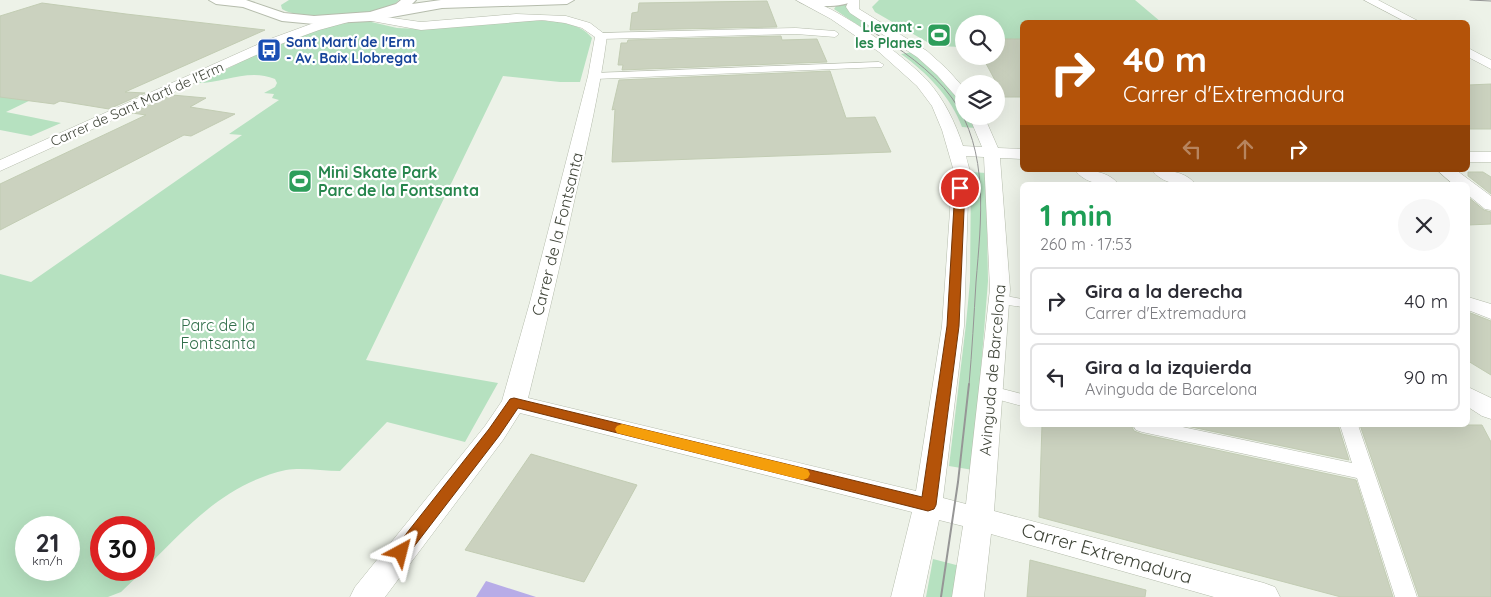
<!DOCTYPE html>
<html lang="es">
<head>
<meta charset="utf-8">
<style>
	body { margin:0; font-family:Quicksand,sans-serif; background:#f7f7f7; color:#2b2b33; height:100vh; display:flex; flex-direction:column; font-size:19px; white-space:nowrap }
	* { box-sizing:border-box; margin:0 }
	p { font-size:16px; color:#7c7c81 }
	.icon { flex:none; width:28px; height:28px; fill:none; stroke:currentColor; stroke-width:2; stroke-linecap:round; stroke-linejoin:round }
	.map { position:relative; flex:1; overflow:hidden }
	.panel { position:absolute; left:1020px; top:182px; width:450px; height:245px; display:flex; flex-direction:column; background:#fff; border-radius:8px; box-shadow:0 5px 20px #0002 }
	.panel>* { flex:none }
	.guide { position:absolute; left:1020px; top:20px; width:450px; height:152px; border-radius:8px; box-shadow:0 5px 20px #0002; background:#b45309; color:#fff; overflow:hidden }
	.tools { position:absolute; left:955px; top:15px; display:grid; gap:10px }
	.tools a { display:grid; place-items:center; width:50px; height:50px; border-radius:50%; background:#fff; box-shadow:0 5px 20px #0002; font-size:25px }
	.speed { position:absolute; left:15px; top:516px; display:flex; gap:10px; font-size:25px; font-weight:700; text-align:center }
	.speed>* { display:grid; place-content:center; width:65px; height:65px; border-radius:50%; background:#fff; box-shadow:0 5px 20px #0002; line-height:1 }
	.speed small { font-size:12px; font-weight:400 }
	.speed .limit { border:8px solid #d22; background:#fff; color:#111 }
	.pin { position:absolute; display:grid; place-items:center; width:42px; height:42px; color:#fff; margin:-21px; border:2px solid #fff; border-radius:50%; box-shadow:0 1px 5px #0007 }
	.me { position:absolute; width:55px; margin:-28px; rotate:38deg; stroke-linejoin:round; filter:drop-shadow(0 0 4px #0008) }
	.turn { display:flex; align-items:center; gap:18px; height:105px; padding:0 20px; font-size:22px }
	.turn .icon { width:65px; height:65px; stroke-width:2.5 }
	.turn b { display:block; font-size:35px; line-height:42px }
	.lanes { display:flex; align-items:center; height:48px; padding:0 20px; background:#0003; justify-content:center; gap:25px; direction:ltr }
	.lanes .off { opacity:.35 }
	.round { display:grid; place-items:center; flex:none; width:52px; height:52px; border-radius:26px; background:#f7f7f7 }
	.overview { display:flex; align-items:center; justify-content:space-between; height:85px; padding:0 20px }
	h1 { font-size:30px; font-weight:800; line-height:38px; color:#1e9e55 }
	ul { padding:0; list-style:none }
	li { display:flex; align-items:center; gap:15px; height:68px; margin:0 10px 8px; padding:0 10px; border:2px solid #e1e1e2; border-radius:8px }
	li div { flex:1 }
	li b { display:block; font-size:19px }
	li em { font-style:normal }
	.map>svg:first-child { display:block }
	.green { fill:#b6e1c0; fill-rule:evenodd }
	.water { fill:#b7ace7 }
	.building { fill:#cbd2bf; stroke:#c2ccb3 }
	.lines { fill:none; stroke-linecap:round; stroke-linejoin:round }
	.pedestrian-casing { stroke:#b5bcac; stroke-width:1 }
	.minor-casing { stroke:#b5bcac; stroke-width:1 }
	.tertiary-casing { stroke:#b5bcac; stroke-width:2 }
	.pedestrian { fill:#fff; fill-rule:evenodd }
	.minor { fill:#fff; fill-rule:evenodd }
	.tertiary { fill:#fff; fill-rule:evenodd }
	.tram-far1 { stroke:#969696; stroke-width:1 }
	.tram { stroke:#969696; stroke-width:2 }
	.route { fill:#b45309; stroke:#753606 }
	.slow { fill:#f59e0b }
	.labels { text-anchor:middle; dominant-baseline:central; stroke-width:4.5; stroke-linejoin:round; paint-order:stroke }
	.far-leisure-label { font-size:14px; font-weight:bold; fill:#27864d; stroke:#fff; text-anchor:end }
	.far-transit-label { font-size:14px; font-weight:bold; fill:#164399; stroke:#fff; text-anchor:start }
	.far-street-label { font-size:14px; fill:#3f4438; stroke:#fff }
	.leisure-label { font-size:16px; font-weight:bold; fill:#27864d; stroke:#fff; text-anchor:start }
	.street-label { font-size:16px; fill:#3f4438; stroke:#fff }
	.park-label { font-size:16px; fill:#326f4b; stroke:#fff }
	.near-street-label { font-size:19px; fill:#3f4438; stroke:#fff }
</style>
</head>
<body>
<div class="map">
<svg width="1491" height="597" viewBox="0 0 1491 597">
	<rect width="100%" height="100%" fill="#edf2e8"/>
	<g class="green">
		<path d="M289,0H399C385,18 300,21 282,9L281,5Z"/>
		<polygon points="879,0 1135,0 1161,22 1022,22 1022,48 996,47 996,24 964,24 964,47 934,46 875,12 872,7"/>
		<polygon points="846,3 847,7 873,26 862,28 834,9 837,5"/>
		<path d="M363,20L397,28L419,29L521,20C542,21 578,19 592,38L580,82H560L503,76L366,360L498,383L465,442L387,422L340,471C323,471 302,467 286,470C224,484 187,527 144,570V528H101V570H144L121,592L108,597H0V274L31,282L242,135L229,134L279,100L272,98L274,94L264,93L275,87L277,83L275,79C249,68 224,83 198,83C252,57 302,29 363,20ZM26,528H69V570H26Z"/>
		<path d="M913,52C931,69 964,90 964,116H970L976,128L962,127C951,97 927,73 901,54Z"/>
		<polygon points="0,94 37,97 6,112 61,123 31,136 0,130"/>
		<polygon points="971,172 986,173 988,281 973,470 949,466 966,324 970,281"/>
		<polygon points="933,559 960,566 955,597 926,597"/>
	</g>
	<polygon class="water" points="486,581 536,597 476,597"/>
	<g class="building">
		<polygon points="767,1 777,27 630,30 632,13 638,12 639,3"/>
		<polygon points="42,3 126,14 265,30 125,92 145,93 109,109 60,101 54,104 0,97 0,16"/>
		<polygon points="781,36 782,40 817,39 827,62 622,70 623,65 618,65 621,43 627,43 628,40"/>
		<polygon points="996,39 1022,39 1022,97 1004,97 982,56 996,56"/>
		<polygon points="830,71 846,118 875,117 891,152 612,162 615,109 612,110 619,80"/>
		<polygon points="1491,84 1491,129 1468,129 1468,85"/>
		<polygon points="172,95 206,98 190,107 235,114 191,136 184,135 0,230 0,184 146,115 132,113"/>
		<polygon points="1468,172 1483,172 1491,177 1491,194 1468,176"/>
		<polygon points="1468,197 1484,210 1491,212 1491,224 1468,225"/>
		<polygon points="1468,312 1491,321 1491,375 1468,361"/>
		<polygon points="1042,425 1131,425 1134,431 1142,434 1356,480 1393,597 1341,597 1039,517"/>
		<polygon points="1182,425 1338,425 1349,460"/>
		<polygon points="1360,425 1482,425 1491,442 1491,597 1419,597"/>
		<polygon points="531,454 637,485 584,582 465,550"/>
		<polygon points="1030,560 1146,590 1145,597 1027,597"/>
	</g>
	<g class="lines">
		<g class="pedestrian-casing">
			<g id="pedestrian">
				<polygon points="796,28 835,31 839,34 835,37 796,34 601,39 597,36 601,33"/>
				<polygon points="879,62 884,65 882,67 595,79 590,76 595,73"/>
				<polygon points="1000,295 1022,299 1022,307 995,303 992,300 995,297"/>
				<polygon points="991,386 1022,394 1022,406 985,396 982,392 985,388"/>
				<polygon points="1133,425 1173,425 1352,463 1340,425 1358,425 1417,597 1395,597 1357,478 1142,432 1136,430"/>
			</g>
		</g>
		<g class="minor-casing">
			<g id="minor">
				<path d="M796,0C800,0 806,0 811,1C842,10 904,56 927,80C944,99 955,122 963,146L982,147L969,116H984L998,148L1022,149V159L1000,158L1010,289L994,511L1264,583L1275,587L1280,597H1214L991,534L984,597H952L963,526L939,520L923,597H891L912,512L520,413L503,440L385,597H350L355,587L485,426L502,401L530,302L588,76L595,37L582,28L565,23L542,20L421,30L361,19L359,17L361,15L365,14L421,22L516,14L566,16L590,23L607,36C600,89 588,141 576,193C561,262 545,330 528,398L916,491L942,326L953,168L942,130L932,106L917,86L879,52L831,19ZM966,156L984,157L990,289L966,504L943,498L964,326L969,168Z"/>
				<polygon points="849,0 859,0 859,9 927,51 947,69 964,88 964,101 959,100 937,75 917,57 850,13 846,7"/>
				<polygon points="1364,0 1378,0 1420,22 1406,22"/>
				<polygon points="348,16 354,19 352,21 319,30 278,45 0,171 0,160 270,39 311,24"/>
				<polygon points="1468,48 1491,60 1491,69 1468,57"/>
				<rect x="1468" y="152" width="23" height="10"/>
				<path d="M1075,170C1090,170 1109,171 1119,185C1103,185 1085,184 1075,170Z"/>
				<path d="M1152,170C1167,170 1186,171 1196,185C1180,185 1162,184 1152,170Z"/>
				<polygon points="1437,170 1456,170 1491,196 1491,210 1485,209 1468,195 1468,185 1454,185"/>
				<polygon points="1468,297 1491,304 1491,319 1468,310"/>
				<polygon points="1468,387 1491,398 1491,419 1482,416 1468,407"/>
			</g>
		</g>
		<g class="tertiary-casing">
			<g id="tertiary">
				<polygon points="209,0 246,0 284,13 314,16 370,12 396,4 401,0 416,0 412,4 441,0 574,0 567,4 442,8 370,21 314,24 282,21 243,7 216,4"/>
				<path d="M798,0H853C846,8 805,8 798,0Z"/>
			</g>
		</g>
		<use href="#pedestrian" class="pedestrian"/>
		<use href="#minor" class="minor"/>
		<use href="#tertiary" class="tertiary"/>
		<g class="tram-far1">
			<polyline points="1470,0 1491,1"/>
			<path d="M870,30C900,49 931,69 952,98C990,151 981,221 976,282C974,316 972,351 969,385"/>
		</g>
		<polyline class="tram" points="941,597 958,482 969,384"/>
	</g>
	<polygon class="route" points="960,185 965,188 959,326 936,505 934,509 928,511 518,408 499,436 406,557 401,559 395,557 393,552 395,548 489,429 510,399 514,398 922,497 947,326 955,188"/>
	<polygon class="slow" points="622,424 803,468 808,470 810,474 808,478 803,480 617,433 615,429 617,426"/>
	<defs>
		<g id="stadium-square" transform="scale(1.25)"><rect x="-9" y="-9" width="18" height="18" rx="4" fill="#2e9e5b" stroke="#fff"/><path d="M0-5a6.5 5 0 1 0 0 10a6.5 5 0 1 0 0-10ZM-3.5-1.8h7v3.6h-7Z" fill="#fff"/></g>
		<g id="bus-square" transform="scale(1.25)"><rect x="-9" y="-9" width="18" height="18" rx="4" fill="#1a4fb4" stroke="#fff"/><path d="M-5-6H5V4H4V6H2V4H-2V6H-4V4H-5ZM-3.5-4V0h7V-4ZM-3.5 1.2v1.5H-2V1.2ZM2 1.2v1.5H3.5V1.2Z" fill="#fff"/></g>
	</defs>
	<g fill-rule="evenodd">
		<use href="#stadium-square" x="939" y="35"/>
		<use href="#bus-square" x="269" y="50"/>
		<use href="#stadium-square" x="300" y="181"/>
	</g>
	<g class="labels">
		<g class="far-leisure-label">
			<text x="922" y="27">Llevant -<tspan x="922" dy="16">les Planes</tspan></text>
		</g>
		<g class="far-transit-label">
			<text x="286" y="42">Sant Martí de l'Erm<tspan x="286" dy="16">- Av. Baix Llobregat</tspan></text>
		</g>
		<g class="far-street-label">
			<text transform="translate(137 104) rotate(-24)">Carrer de Sant Martí de l'Erm</text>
		</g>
		<g class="leisure-label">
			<text x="318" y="172">Mini Skate Park<tspan x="318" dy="18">Parc de la Fontsanta</tspan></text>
		</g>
		<g class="street-label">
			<text transform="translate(557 234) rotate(-76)">Carrer de la Fontsanta</text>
			<text transform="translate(992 370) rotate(-85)">Avinguda de Barcelona</text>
		</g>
		<g class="park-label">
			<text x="218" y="325">Parc de la<tspan x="218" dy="18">Fontsanta</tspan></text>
		</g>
		<g class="near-street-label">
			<text transform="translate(1107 553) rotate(16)">Carrer Extremadura</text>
		</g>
	</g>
</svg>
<div class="tools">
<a><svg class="icon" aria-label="search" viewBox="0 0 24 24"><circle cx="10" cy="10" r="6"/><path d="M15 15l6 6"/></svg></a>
<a><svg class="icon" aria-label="layers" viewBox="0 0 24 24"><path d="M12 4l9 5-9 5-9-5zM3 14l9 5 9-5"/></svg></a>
</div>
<div class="speed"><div>21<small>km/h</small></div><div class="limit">30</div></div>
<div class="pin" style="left:960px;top:188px;background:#d93025"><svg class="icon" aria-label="arrive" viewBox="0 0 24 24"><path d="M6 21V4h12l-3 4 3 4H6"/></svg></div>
<svg class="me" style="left:401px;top:552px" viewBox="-20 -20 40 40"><path d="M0-17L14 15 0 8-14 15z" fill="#b45309" stroke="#fff" stroke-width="4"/></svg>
<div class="guide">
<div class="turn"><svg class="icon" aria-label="right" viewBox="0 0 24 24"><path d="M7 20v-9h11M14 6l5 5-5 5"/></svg><div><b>40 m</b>Carrer d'Extremadura</div></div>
<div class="lanes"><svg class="icon off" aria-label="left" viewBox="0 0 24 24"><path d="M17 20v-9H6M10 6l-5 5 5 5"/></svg><svg class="icon off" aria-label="ahead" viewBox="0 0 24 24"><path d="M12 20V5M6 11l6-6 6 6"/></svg><svg class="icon" aria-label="right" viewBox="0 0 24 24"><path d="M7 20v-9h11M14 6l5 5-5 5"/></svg></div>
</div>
<section class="panel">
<div class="overview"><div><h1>1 min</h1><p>260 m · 17:53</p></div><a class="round"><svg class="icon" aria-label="close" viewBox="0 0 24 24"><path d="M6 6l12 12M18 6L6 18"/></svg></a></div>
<ul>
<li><svg class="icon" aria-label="right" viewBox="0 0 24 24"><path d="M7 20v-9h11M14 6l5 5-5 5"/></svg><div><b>Gira a la derecha</b><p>Carrer d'Extremadura</p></div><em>40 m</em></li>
<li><svg class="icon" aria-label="left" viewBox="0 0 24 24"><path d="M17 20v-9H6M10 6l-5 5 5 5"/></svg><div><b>Gira a la izquierda</b><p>Avinguda de Barcelona</p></div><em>90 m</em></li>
</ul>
</section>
</div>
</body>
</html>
